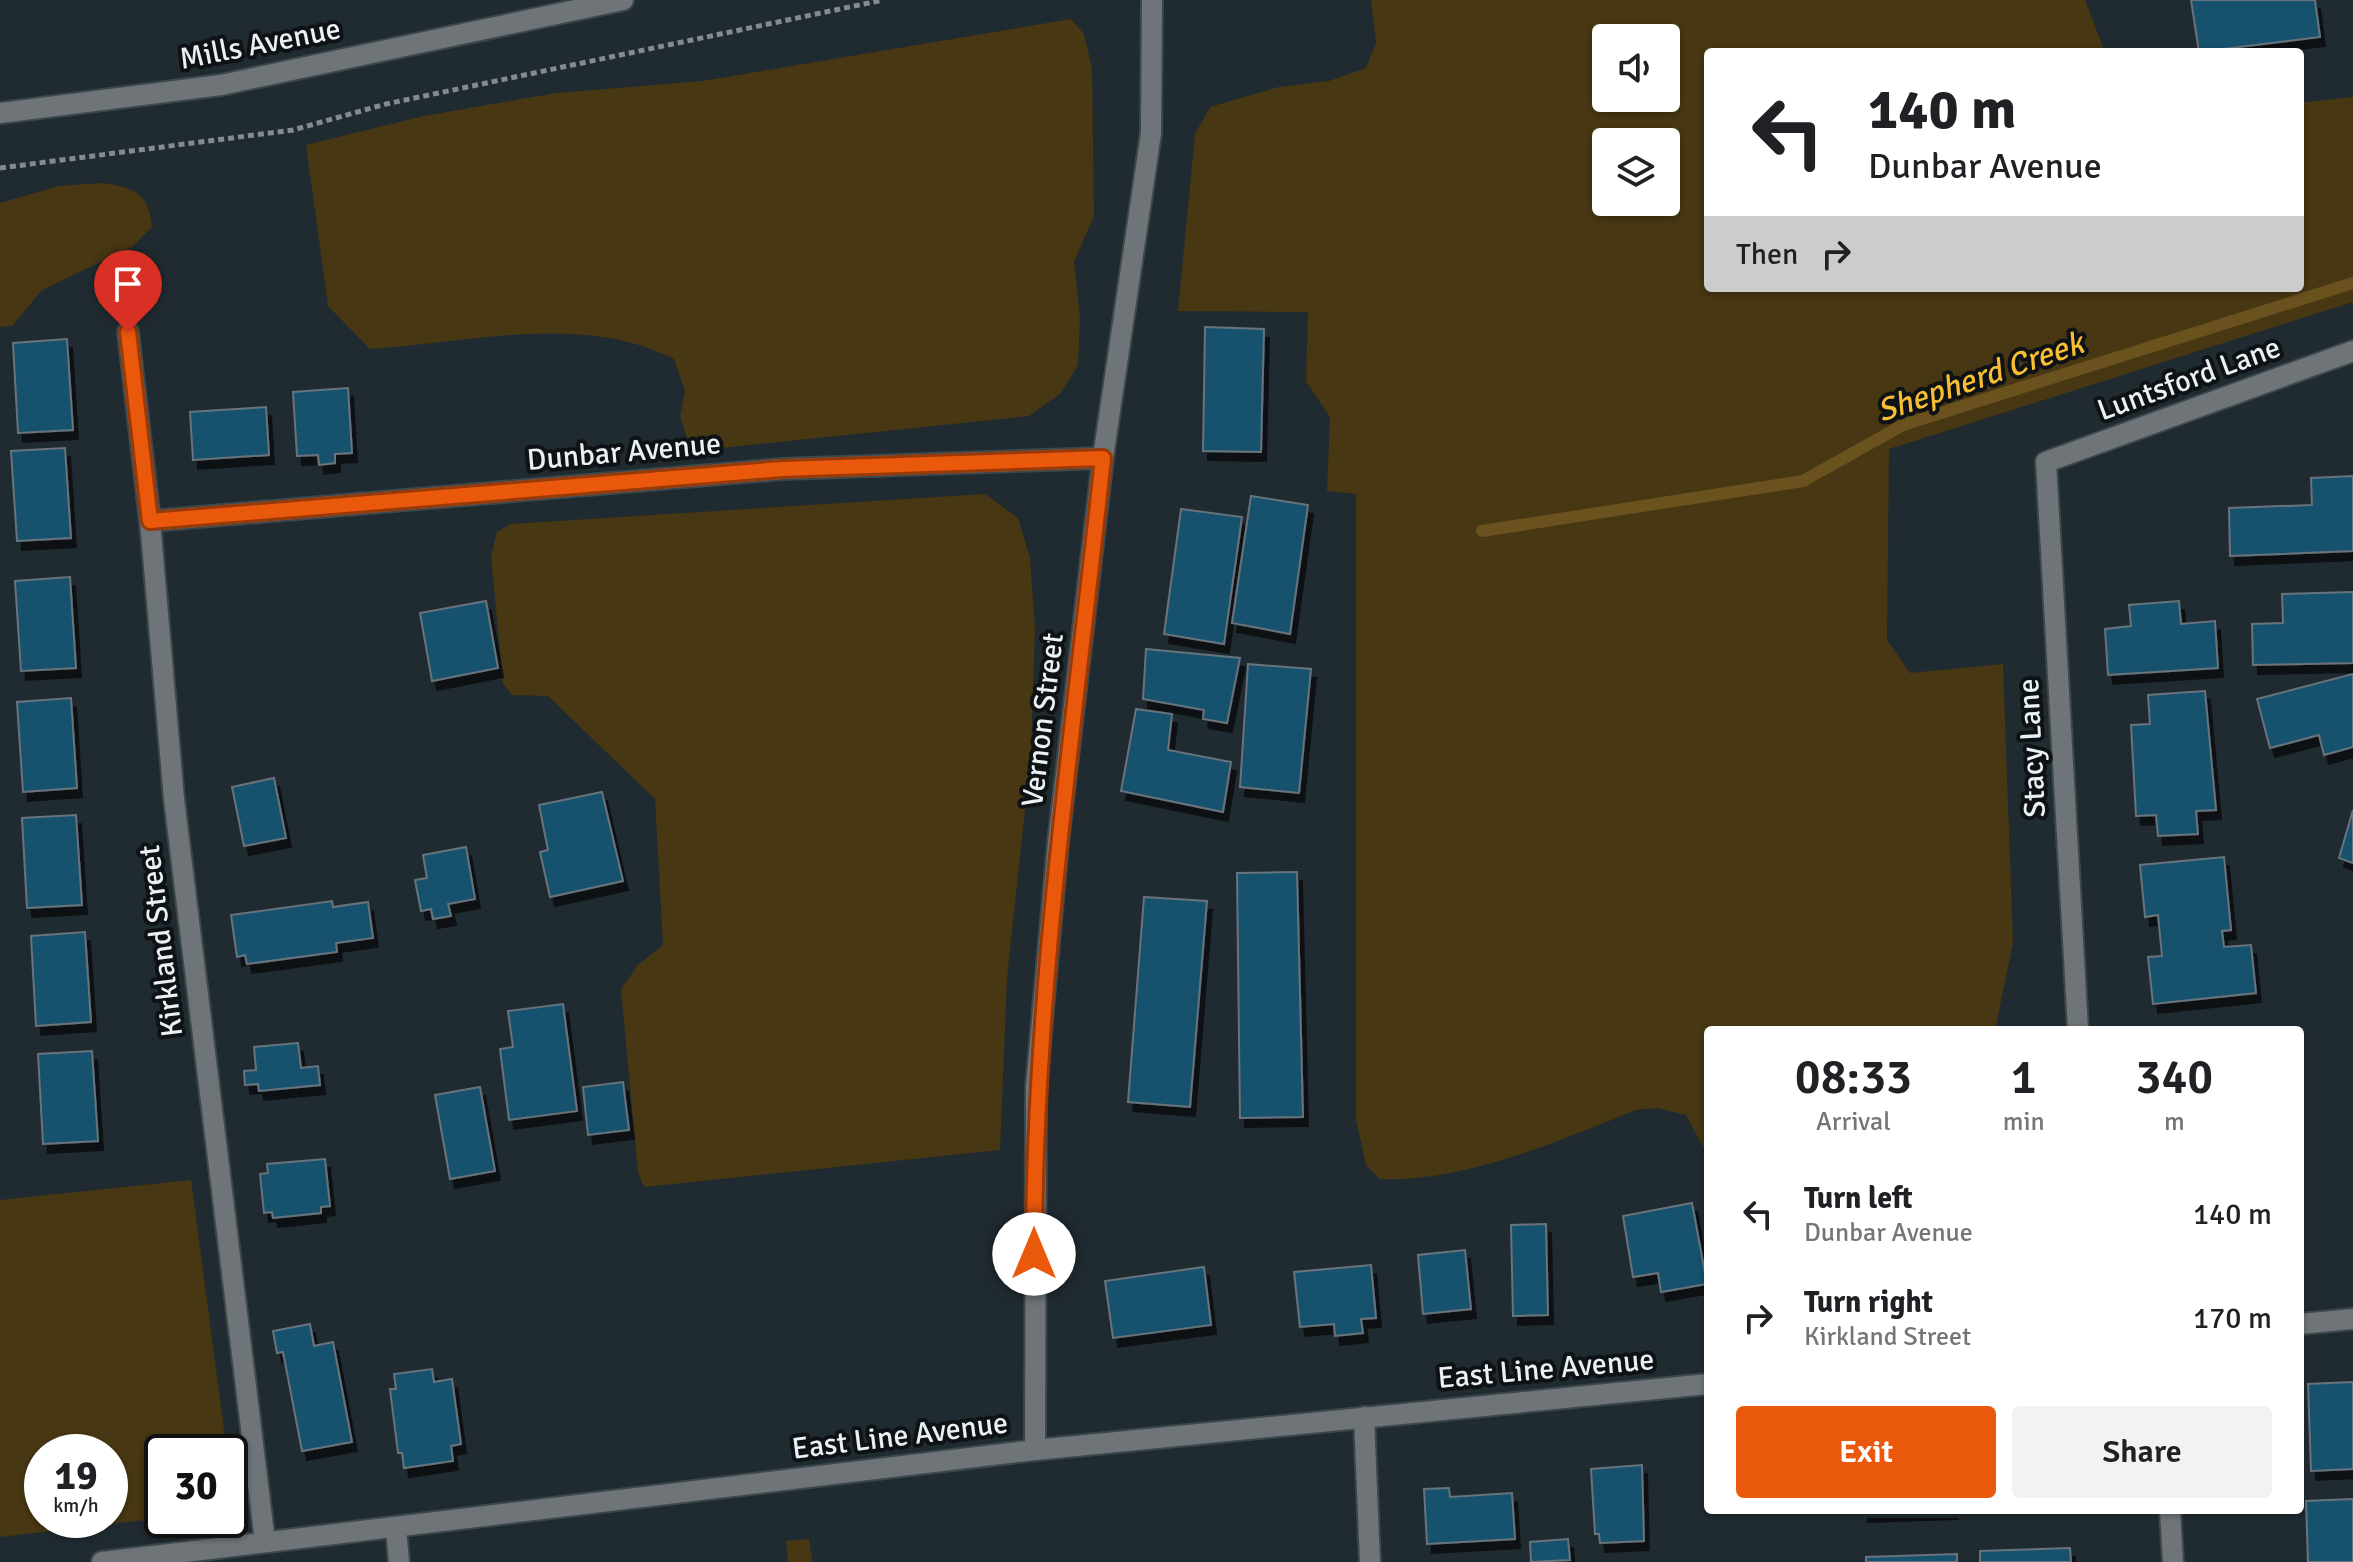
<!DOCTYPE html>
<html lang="en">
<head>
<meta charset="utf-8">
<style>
	body { margin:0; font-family:Signika,sans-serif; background:#f2f2f2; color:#202124; height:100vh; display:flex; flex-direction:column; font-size:30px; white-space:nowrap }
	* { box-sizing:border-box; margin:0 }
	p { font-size:26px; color:#757577 }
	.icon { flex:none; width:44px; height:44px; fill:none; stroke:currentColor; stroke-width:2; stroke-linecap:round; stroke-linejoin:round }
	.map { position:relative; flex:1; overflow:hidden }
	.drawer { position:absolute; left:1704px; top:1026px; width:600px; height:488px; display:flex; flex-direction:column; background:#fff; border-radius:8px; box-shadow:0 2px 6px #0004 }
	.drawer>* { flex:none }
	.banner { position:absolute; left:1704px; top:48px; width:600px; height:244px; border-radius:8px; box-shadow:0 2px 6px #0004; background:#fff; color:#202124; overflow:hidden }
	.tools { position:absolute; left:1592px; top:24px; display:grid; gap:16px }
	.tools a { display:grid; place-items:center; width:88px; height:88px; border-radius:8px; background:#fff; box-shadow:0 2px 6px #0004; font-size:40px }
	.speed { position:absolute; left:24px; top:1434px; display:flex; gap:16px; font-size:40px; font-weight:700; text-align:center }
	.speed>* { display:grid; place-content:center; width:104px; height:104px; border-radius:50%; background:#fff; box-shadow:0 2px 6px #0004; line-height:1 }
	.speed small { font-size:20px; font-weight:400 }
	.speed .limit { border:4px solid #111; border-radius:12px; background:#fff; color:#111 }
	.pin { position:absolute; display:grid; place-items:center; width:68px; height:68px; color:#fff; margin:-82px -34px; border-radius:50% 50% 50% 0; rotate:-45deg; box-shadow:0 0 8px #0007 }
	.pin .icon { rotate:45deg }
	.me { position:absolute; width:88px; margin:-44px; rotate:0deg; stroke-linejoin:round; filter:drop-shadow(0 0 6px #0008) }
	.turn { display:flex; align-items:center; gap:28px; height:168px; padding:0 32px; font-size:36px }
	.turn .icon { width:104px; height:104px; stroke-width:2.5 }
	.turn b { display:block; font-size:56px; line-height:68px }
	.then { display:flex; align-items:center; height:76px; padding:0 32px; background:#0003; gap:16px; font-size:30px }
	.eta { display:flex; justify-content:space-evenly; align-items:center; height:136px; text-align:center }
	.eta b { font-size:48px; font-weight:600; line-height:56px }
	.action { display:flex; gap:16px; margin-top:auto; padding:16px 32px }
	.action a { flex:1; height:92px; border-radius:8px; background:#ea580c; color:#fff; font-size:32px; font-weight:600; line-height:92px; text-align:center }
	.action a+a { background:#f2f2f2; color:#202124 }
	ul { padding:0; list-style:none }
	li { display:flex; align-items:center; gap:24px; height:104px; padding:0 32px }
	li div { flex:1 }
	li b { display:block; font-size:30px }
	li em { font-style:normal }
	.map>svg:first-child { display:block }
	.green { fill:#473712; fill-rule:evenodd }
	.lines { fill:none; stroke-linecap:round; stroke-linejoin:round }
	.stream { stroke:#6a521e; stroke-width:12 }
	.building { fill:#17516e; stroke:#67737b; stroke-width:2; filter:url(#shadow) }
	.minor-casing { stroke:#3c474c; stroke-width:24 }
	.path { stroke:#828b90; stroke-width:5; stroke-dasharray:6 4; stroke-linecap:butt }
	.minor { stroke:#6e7477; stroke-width:20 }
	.route-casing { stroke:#983908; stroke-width:20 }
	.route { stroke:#ea580c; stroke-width:14 }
	.labels { text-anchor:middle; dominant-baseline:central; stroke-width:8; stroke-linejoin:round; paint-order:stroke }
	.street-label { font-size:30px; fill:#eaf1f5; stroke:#0e1215 }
	.water-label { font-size:32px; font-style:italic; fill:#f7be34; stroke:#0e1215 }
</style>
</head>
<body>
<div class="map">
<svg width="2353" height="1562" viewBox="0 0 2353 1562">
	<defs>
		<filter id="shadow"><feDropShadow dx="5" dy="9" stdDeviation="0" flood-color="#0009"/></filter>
	</defs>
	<rect width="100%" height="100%" fill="#202b31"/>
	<g class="green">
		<path d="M1371,0H2085L2105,52H1708V288H2300V103L2353,97V302L1889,449L1887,640L1910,673L2003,664L2013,943L1995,1030H1708V1156L1686,1115L1657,1108L1636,1110C1559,1141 1462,1183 1380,1179L1366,1165L1356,1120V494L1327,491L1330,417L1306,381L1308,312L1178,311L1195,134L1210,107L1279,87L1329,81L1366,68L1376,43ZM1666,38V98H1606V38ZM1666,142V202H1606V142Z"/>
		<path d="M1071,19L1084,34L1092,68L1094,216L1074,262L1080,318L1078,365L1061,393L1029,416L691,451L680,416L685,391L674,359C582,312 469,343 370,349L328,306L306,145L424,116L556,93L703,81Z"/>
		<path d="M101,183C134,188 148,191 152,227L132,247L42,290L12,326L0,327V203L59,186Z"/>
		<polygon points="985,494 1018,518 1030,558 1035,628 1031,753 1007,978 1000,1150 644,1187 638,1172 621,989 638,965 663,945 655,799 548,696 512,695 503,684 491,556 497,532 511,524"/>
		<path d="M191,1180L227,1452H162V1518L0,1537V1200ZM110,1452V1520H42V1452Z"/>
		<polygon points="809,1539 812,1562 788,1562 786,1541"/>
	</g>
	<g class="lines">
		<polyline class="stream" points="1482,531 1803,481 1903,425 2353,283"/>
	</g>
	<g class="building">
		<polygon points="2191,0 2315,0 2320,37 2199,52"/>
		<polygon points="1205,327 1264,329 1261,452 1203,451"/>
		<polygon points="67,339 73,430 18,433 13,343"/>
		<polygon points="348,388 352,453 335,454 335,463 319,465 318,455 297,456 293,392"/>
		<polygon points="266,407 269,455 193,460 190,412"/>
		<polygon points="65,448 71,538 17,541 11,451"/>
		<polygon points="2353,476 2353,551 2230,556 2229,508 2312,505 2311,478"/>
		<polygon points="1251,496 1308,505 1290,634 1232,623"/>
		<polygon points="1181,509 1242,517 1224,644 1164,634"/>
		<polygon points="70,577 76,668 21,671 15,581"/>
		<polygon points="2353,592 2353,663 2253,665 2252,624 2283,623 2282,594"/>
		<polygon points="486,601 498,668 432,681 420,613"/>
		<polygon points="2179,601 2181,624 2215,621 2218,668 2108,675 2105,629 2131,626 2129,605"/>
		<polygon points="1146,649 1240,658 1227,723 1203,719 1204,710 1143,699"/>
		<polygon points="1248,664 1311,669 1299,793 1240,787"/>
		<polygon points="2353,674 2353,747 2324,755 2319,735 2270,748 2257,699"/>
		<polygon points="2205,691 2216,810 2196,811 2198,834 2158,836 2156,815 2136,816 2131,725 2150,724 2148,695"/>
		<polygon points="71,698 77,788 23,792 17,702"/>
		<polygon points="1136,709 1172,714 1168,750 1231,762 1223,812 1121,791"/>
		<polygon points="274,778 286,838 244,846 232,787"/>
		<polygon points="602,792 623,881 550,897 540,852 548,850 539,805"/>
		<polygon points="2353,810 2353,863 2339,858"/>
		<polygon points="76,815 82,905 27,908 22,818"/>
		<polygon points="466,847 475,899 448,904 451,916 433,919 431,909 421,911 415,880 427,878 423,855"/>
		<polygon points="2224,857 2231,930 2222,931 2224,947 2251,945 2256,993 2153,1004 2148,957 2162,956 2158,915 2145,917 2140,865"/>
		<polygon points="1297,872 1303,1117 1240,1118 1237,873"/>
		<polygon points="1144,897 1207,901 1190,1107 1128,1102"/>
		<polygon points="332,901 333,907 368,902 373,938 336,943 337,952 247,964 245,955 237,957 231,915"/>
		<polygon points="85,932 91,1022 36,1026 31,936"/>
		<polygon points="563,1004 577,1111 509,1120 500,1049 513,1047 508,1011"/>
		<polygon points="298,1043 301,1068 318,1066 320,1085 259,1091 258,1084 245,1085 244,1071 256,1070 254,1047"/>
		<polygon points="92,1051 98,1141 43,1144 38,1054"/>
		<polygon points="623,1082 629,1130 588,1135 583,1087"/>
		<polygon points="480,1087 495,1171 450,1179 435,1095"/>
		<polygon points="325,1159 330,1206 321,1207 321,1213 273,1218 272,1212 264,1213 260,1174 268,1173 267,1164"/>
		<polygon points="1692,1203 1707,1284 1661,1292 1658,1273 1633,1277 1623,1216"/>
		<polygon points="1546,1224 1548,1315 1513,1316 1511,1225"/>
		<polygon points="1465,1250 1471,1309 1423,1314 1418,1255"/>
		<polygon points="1371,1265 1376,1318 1361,1319 1363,1333 1335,1336 1334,1324 1300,1327 1294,1272"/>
		<polygon points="1204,1267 1211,1325 1113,1338 1105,1281"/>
		<polygon points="310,1324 314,1346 333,1342 352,1442 302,1451 283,1352 277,1353 273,1331"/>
		<polygon points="432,1369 434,1382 452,1379 461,1444 451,1446 453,1461 404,1468 402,1453 398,1453 390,1389 396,1389 394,1374"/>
		<polygon points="2353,1382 2353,1469 2311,1471 2308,1384"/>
		<polygon points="1642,1465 1644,1541 1600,1543 1599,1534 1595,1534 1591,1469"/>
		<polygon points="1449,1488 1450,1497 1512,1493 1515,1539 1427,1544 1424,1489"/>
		<polygon points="2353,1499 2353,1562 2308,1562 2306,1501"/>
		<polygon points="1863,1510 1954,1510 1863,1513"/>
		<polygon points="1568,1539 1570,1560 1531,1562 1530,1542"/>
		<polygon points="2070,1548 2071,1562 1980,1562 1980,1551"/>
		<polygon points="1957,1554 1957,1562 1866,1562 1866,1557"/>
	</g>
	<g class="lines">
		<g class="minor-casing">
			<g id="minor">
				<polyline points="0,113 221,85 623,0"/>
				<polyline points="128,332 150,521 174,799 265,1542"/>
				<polyline points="150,521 782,469 1103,458"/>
				<polyline points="2078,1030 2046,462 2353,351"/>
				<polyline points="2300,1324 2353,1319"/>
				<polyline points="1364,1417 1370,1562"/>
				<polyline points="1035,1450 1036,1087 1058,843 1103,458 1151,133 1152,0"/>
				<polyline points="2170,1510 2173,1562"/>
				<polyline points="396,1529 399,1562"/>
				<polyline points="102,1562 1035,1450 1708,1384"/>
			</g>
		</g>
		<polyline class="path" points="0,168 293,130 386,104 883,0"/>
		<use href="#minor" class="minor"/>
	</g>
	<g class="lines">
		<g class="route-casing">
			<path id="route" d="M128,332L150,521L782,469L1103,458C1075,723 1034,987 1034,1254"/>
		</g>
		<use href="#route" class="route"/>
	</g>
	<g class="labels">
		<g class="street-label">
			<text transform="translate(260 44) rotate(-11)">Mills Avenue</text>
			<text transform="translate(2189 379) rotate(-20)">Luntsford Lane</text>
			<text transform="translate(624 452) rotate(-5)">Dunbar Avenue</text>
			<text transform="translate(1043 720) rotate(-83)">Vernon Street</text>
			<text transform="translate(2032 748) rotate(-93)">Stacy Lane</text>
			<text transform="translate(161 941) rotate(-97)">Kirkland Street</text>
			<text transform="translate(1546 1369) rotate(-5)">East Line Avenue</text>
			<text transform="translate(900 1436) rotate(-7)">East Line Avenue</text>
		</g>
		<g class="water-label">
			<text transform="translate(1980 377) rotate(-19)">Shepherd Creek</text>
		</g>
	</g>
</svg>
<div class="tools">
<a><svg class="icon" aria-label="sound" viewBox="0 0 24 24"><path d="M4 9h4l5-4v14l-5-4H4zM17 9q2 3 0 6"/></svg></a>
<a><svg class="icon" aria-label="layers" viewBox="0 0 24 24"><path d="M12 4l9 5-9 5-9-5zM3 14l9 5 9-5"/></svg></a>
</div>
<div class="speed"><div>19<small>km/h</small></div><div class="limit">30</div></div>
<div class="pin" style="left:128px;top:332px;background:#d93025"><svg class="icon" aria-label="arrive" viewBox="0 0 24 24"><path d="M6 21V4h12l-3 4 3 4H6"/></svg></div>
<svg class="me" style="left:1034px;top:1254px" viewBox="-20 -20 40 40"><circle r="19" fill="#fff"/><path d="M0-13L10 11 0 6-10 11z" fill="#ea580c"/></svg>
<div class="banner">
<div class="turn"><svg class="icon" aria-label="left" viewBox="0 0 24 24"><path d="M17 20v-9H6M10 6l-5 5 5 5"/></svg><div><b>140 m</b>Dunbar Avenue</div></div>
<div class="then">Then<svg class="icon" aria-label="right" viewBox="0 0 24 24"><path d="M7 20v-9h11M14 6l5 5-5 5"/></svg></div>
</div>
<section class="drawer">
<div class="eta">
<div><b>08:33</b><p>Arrival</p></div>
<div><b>1</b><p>min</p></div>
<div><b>340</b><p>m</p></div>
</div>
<ul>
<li><svg class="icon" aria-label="left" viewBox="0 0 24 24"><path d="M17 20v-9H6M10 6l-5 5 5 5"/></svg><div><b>Turn left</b><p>Dunbar Avenue</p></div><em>140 m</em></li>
<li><svg class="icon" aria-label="right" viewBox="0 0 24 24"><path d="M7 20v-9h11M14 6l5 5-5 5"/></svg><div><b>Turn right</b><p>Kirkland Street</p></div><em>170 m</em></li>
</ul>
<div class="action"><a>Exit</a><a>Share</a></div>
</section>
</div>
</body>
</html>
